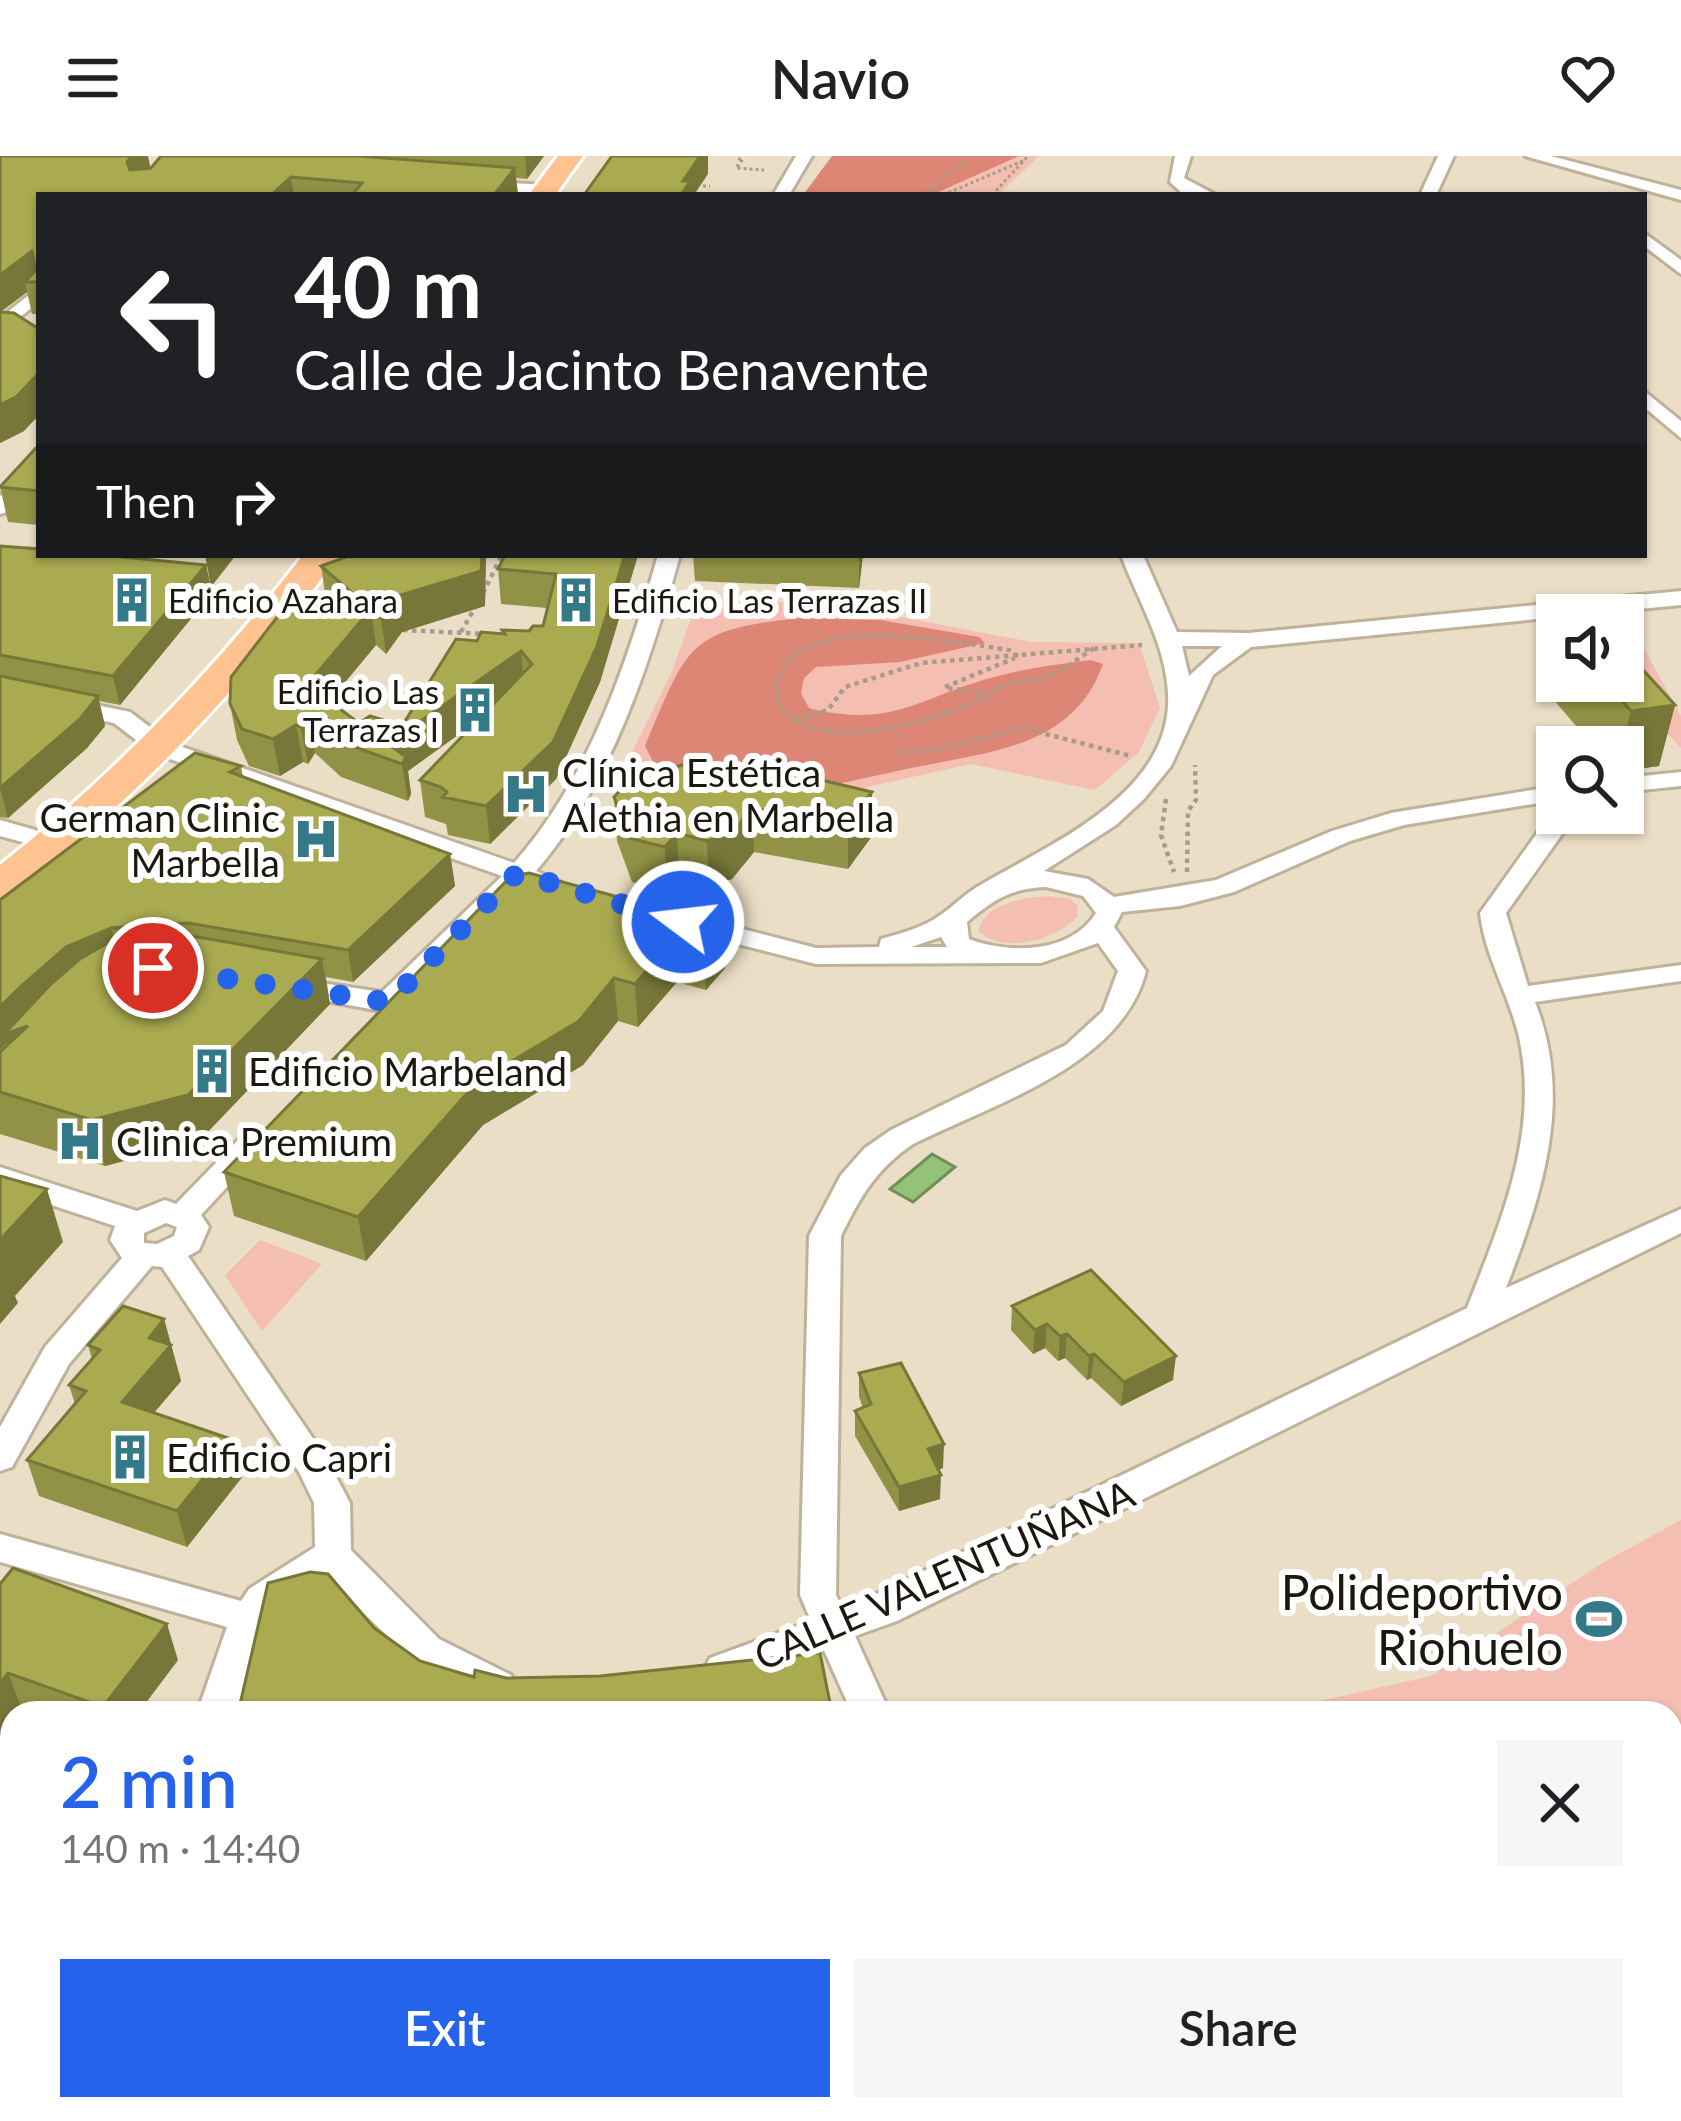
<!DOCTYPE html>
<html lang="en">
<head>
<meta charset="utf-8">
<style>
	body { margin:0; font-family:Lato,sans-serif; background:#f6f6f6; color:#202124; height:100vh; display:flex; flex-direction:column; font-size:45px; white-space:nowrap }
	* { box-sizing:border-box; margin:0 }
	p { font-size:39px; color:#757577 }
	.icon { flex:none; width:66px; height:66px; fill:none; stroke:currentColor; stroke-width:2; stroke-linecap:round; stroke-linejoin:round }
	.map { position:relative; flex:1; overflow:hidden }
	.panel { position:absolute; left:0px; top:1545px; width:1683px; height:420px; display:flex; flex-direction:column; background:#fff; border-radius:36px 36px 0 0; box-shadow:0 3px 9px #0004 }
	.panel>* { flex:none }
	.top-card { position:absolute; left:36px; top:36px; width:1611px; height:366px; border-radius:0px; box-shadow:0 3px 9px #0004; background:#202124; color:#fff; overflow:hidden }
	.buttons { position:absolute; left:1536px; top:438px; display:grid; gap:24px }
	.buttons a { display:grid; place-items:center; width:108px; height:108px; border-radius:0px; background:#fff; box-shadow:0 3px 9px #0004; font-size:60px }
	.pin { position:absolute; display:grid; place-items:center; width:102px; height:102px; color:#fff; margin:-51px; border:6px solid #fff; border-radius:50%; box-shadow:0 3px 12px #0007 }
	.me { position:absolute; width:132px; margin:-66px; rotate:285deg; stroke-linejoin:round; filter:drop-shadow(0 0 9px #0008) }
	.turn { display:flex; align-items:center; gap:42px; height:252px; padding:0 60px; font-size:54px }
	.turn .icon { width:156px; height:156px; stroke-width:2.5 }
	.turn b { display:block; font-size:84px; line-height:102px }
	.then { display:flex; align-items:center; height:114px; padding:0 60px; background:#0003; gap:24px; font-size:45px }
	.round { display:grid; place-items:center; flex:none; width:126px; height:126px; border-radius:0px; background:#f6f6f6 }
	.headline { display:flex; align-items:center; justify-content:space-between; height:204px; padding:0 60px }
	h1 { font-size:72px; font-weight:600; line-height:90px; color:#2563eb }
	.cta { display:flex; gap:24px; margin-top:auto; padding:24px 60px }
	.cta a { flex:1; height:138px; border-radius:0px; background:#2563eb; color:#fff; font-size:48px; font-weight:600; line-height:138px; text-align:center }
	.cta a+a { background:#f6f6f6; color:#202124 }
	header { display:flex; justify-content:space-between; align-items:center; height:156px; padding:0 60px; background:#fff; font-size:54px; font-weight:600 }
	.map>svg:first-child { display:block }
	.green { fill:#f4beb3 }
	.forest { fill:#de8675 }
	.water { fill:#93c278; stroke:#708f58; stroke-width:3 }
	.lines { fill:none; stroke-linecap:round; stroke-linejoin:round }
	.minor-casing { stroke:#bfb29b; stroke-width:6 }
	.primary-casing { stroke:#fff; stroke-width:6 }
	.path-far1 { stroke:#a69c89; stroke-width:3; stroke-dasharray:3 3; stroke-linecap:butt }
	.path { stroke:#a69c89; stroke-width:4.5; stroke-dasharray:4.5 4.5; stroke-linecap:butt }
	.minor { fill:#fff; fill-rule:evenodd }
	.primary { fill:#ffc391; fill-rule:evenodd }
	.wall { fill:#929246 }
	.shaded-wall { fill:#777739 }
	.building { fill:#aaaa51; stroke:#777739; stroke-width:3 }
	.route { stroke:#2563eb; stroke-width:21; stroke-dasharray:0 37.8 }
	.labels { text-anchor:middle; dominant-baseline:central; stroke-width:12; stroke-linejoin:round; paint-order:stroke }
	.far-poi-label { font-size:33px; fill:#1d180f; stroke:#fff; text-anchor:start }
	.poi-label { font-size:39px; fill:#1d180f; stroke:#fff; text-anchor:start }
	.street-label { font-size:39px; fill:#1d180f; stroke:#fff }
	.near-poi-label { font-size:48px; fill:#1d180f; stroke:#fff; text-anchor:end }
</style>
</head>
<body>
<header><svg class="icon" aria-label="menu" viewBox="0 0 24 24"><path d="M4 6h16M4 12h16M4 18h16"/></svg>Navio<svg class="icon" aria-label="heart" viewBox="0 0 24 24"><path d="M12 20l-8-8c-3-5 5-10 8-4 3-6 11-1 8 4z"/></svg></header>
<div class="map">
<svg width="1681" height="1965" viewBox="0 0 1681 1965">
	<rect width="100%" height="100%" fill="#ebdec6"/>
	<g class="green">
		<polygon points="1019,0 1039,0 998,39 932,39"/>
		<polygon points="697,446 902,446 885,450 880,457 1031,486 1139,487 1160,552 1139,596 1095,634 971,608 859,633 828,645 614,632 671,518"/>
		<polygon points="1623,454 1681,560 1681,592 1622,528 1623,459 1617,455"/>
		<path d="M1049,740L1070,743L1078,750V760C1056,784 1004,799 978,775C986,746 1023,742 1049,740Z"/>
		<polygon points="260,1084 322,1108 262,1175 225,1119"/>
		<polygon points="1681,1364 1681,1617 1671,1625 1671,1557 1267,1557 1431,1520 1604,1406"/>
	</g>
	<g class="forest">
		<polygon points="832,0 1019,0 932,39 803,39"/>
		<path d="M801,462L880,464L979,481L985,487L900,506L816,511L804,522L801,537L809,552C894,574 922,539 998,520C1028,512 1060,508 1091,504L1103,508C1074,589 996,595 922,610C874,619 828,633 778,635C739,637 697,625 659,617L645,590C688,490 686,473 801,462Z"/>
	</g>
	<polygon class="water" points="932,998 955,1011 913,1046 890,1033"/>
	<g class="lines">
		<g class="minor-casing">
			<g id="minor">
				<polygon points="796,0 812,0 789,39 773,39"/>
				<polygon points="1175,0 1191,0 1184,22 1216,39 1183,38 1170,26"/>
				<polygon points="1438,0 1454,0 1436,39 1420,39"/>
				<polygon points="1525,0 1551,0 1681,34 1681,44"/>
				<polygon points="476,25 546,29 554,34 546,39 470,33 470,27"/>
				<polygon points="1644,77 1681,104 1681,118 1644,90"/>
				<polygon points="39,131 39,146 0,177 0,162"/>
				<polygon points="1644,235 1681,265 1681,282 1644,251"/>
				<polygon points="39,304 39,322 7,356 0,358 0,340"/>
				<path d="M658,399H680C649,510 612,626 536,715L570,731L557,739L524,728L399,852L387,856L288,838L274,830L288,822L382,836L502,720L153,597L114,567L0,543V529L130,556L171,587L514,707C590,621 627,507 658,399Z"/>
				<path d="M1121,399H1143L1177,476L1249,477L1681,435V449L1251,491L1213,519L1171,610L1144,643L1116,669L1044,715L1088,723L1114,741L1216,724L1332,675L1391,657L1557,630V644L1404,669L1350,685L1234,736L1180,750L1122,756L1114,771L1146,815C1122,910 993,948 913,988C876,1013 860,1041 841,1080L836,1439L843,1454L1467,1152C1501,1065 1540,976 1519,881C1509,838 1485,801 1480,757L1555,652L1557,657H1577L1506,757L1528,830L1681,809V825L1535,846C1574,944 1542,1038 1506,1132L1681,1053V1077L897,1465L855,1480L890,1557H852L823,1492L723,1529L710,1524L704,1513L710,1502L811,1465L800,1439L809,1080L841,1019L865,992L891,974L1066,889L1103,855L1118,815L1098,787L1041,807L816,808L675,772L671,766L684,758L816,792L879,791L881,783C899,778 917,773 933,764C949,755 962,740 977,731C1047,689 1173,639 1168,538C1166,488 1138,445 1121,399ZM1182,490H1222L1189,520ZM1046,731L1083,740L1096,757C1070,798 1010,798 969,783L967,766C993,744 1011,732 1046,731ZM941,781L947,791H911Z"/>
				<polygon points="1681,616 1681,630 1623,636 1623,622"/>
				<polygon points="0,664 35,674 39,679 26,687 0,680"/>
				<path d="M250,980L265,990L201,1059L209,1071L199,1094L188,1100L325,1300L350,1347L351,1394L439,1483L511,1519L517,1530L511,1541L498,1546C425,1521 379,1476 329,1419L275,1453L266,1467L235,1557H197L227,1471L0,1406V1378L241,1445L249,1433L315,1391L314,1347L299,1316L162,1111L152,1110L69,1208L12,1311L0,1315V1271L45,1191L122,1102L110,1084L115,1070L0,1032V1011L137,1055L165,1044L176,1048L239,983ZM166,1067L177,1071L174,1080L157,1088L144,1087V1077Z"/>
				<polygon points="0,1663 12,1667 12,1703 0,1699"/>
				<polygon points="1681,1671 1681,1712 1671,1716 1671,1675"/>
				<polygon points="1150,1953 1219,1953 1214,1965 1145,1965"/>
				<polygon points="1267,1953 1316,1953 1321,1965 1272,1965"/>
			</g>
		</g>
		<g class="primary-casing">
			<g id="primary">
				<polygon points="558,0 583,0 555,39 529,39"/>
				<path d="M303,399H338C248,529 137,639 15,739L0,743V709C114,618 214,515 303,399Z"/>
			</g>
		</g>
		<g class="path-far1">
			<polyline points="738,3 743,3 736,12 764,14"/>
			<polyline points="703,30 710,30"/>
			<polyline points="923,39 971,0"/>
			<polyline points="943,39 1025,4"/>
			<polyline points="992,39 1028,0"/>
		</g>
		<g class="path">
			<polyline points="203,432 230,434"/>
			<polyline points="483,437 502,399"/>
			<polyline points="403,474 486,478"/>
			<polyline points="461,476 477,448"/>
			<path d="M1018,500L1009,494C959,487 782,450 777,533C776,546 783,556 794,563C840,593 926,566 972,547C986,541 998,530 1013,526C1025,523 1037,525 1049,520C1066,513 1081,500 1096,491"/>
			<polyline points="945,531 1015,502"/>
			<polyline points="948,532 989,538"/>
			<polyline points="796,564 828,554 845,531 921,507 1142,489"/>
			<polyline points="896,596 929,595 1023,572 1131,600"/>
			<polyline points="1166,643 1161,679 1174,716"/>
			<polyline points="1187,716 1188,655 1196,644 1195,609"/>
		</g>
		<use href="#minor" class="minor"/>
		<use href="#primary" class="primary"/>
	</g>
	<g class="wall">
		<polygon points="0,0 151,12 161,0 544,0 527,23 516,22 518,39 39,39 39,158 32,158 27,136 1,156 24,275 0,287"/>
		<polygon points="39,292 39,369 8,366 0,331"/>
		<polygon points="0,390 206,409 212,437 120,549 99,545 105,570 87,592 8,662 0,661"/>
		<polygon points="348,399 486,399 485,450 402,476 386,498 376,489 329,545 359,567 402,570 477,485 502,478 502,474 529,475 543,470 547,452 501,448 498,413 638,399 600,526 556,623 490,688 448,679 446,668 425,661 420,624 476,566 408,615 411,638 408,645 341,621 315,597 308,608 303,606 280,620 249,610 237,584 230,548 326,444 321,410 346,401"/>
		<polygon points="693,399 863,399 859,432 695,425"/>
		<polygon points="1557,523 1557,525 1623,525 1675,549 1659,610 1623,615 1623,591 1594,591 1553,543"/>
		<polygon points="241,610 243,621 450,698 455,730 353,826 326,821 330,848 199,985 105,1010 0,978 0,896 7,889 7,887 0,894 0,744"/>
		<polygon points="738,624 872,636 872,680 848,713 754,696 732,723 709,729 679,721 667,735 632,726 617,685 614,641 649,632"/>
		<polygon points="511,720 723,769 725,812 706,834 677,826 638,871 618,865 583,909 483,969 366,1105 234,1060 224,1016"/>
		<polygon points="1012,1150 1173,1224 1121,1250 1091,1222 1087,1224 1065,1202 1058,1205 1045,1192 1033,1198 1011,1174"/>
		<polygon points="164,1163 181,1225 154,1257 234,1284 243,1320 187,1391 39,1340 27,1304 75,1248 69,1229 92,1203 88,1189"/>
		<polygon points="859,1217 943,1312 939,1314 940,1343 899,1355 855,1280 855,1255 863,1252 859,1241"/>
		<polygon points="0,1428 178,1504 138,1557 33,1557 22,1553 12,1557"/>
		<polygon points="1681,1761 1681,1946 1671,1934 1671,1767"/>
		<polygon points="1400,1953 1592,1953 1576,1962 1579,1965 1396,1965"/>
	</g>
	<g class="shaded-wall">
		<polygon points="132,0 148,0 151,14 133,36 127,6"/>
		<polygon points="525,0 544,0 527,23"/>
		<polygon points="700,0 708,0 708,18 694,39 681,39 683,25"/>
		<polygon points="515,12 518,39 494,39"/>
		<polygon points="291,21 294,39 271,39"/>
		<polygon points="32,95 39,126 25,126 27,136 0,156 0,119"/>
		<polygon points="39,217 39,259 24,275 0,287 0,249"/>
		<polygon points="205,399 236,399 211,431"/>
		<polygon points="482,399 486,399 485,450 402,476 386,498 381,462 397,440"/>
		<polygon points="625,399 638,399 600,526 556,623 490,688 486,650"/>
		<polygon points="859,399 863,399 859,432"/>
		<polygon points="206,409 212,437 120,549 113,520"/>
		<polygon points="371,453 376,489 313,565 307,529"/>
		<polygon points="521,495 524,531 408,615 411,638 408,645 402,608 388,588"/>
		<polygon points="98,540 105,570 87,592 8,662 0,632"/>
		<polygon points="1675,549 1659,610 1623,615 1622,591 1631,555"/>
		<polygon points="309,560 315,597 308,608 301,571"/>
		<polygon points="296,569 303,606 280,620 273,583"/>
		<polygon points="872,636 872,680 848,713 848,669"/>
		<polygon points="752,652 754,696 732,723 709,729 707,685"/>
		<polygon points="677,677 679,721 667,735 665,691"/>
		<polygon points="450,698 455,730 353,826 348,794"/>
		<polygon points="723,769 725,812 706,834 704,791"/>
		<polygon points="111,772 120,804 28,870 17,924 7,887 0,894 0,851 19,832 66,791"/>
		<polygon points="674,783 677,826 638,871 635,828"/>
		<polygon points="322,803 330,848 199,985 105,1010 92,964"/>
		<polygon points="614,822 618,865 583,909 483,969 366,1105 358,1061 477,926"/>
		<polygon points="47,1033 63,1086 15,1140 18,1147 0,1168 0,1084"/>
		<polygon points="164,1163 181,1225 133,1281 122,1246 149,1182"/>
		<polygon points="1047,1168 1045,1192 1033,1198 1035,1174"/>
		<polygon points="1067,1178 1065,1202 1058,1205 1060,1180"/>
		<polygon points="1094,1198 1091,1222 1087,1224 1089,1200"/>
		<polygon points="1176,1200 1173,1224 1121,1250 1124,1226"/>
		<polygon points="234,1284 243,1320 187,1391 177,1355"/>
		<polygon points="944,1288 943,1312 927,1317 928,1293"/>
		<polygon points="941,1319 940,1343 899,1355 899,1331"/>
		<polygon points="167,1468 178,1504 138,1557 105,1557 103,1551"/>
		<polygon points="8,1517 22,1553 18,1557 12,1557 12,1565 0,1580 0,1527"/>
		<polygon points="0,1699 12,1728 0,1758"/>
		<polygon points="1681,1855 1681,1862 1671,1884 1671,1861"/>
		<polygon points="167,1953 193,1953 190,1965 165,1965"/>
		<polygon points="899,1953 989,1953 964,1965 873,1965"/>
		<polygon points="1539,1953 1592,1953 1571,1965"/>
	</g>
	<g class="building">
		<polygon points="0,0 132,0 127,6 130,14 151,12 161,0 358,0 515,12 494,39 352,39 362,27 291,21 271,39 39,39 39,126 25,126 36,114 32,95 0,119"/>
		<polygon points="612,0 700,0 683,25 690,25 681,39 584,39"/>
		<polygon points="0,156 14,157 39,173 39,217 16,241 0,249"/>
		<polygon points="36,292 39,292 39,335 0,331"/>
		<polygon points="0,390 39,393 39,399 101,399 206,409 113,520 0,499"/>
		<polygon points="348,399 482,399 481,415 397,440 381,462 371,453 307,529 359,567 370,560 402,570 456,483 477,485 481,476 505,478 502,474 529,475 533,470 543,470 556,418 498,413 505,399 625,399 597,490 553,586 486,650 443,641 447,636 441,631 420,624 532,508 521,495 388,588 406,601 402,608 335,584 309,560 301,571 296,569 273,583 242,573 230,548 231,521 291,443 360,444 321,410 346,401"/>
		<polygon points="1623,492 1675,549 1631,555 1604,525 1623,525"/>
		<polygon points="0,520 98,540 80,563 0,632"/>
		<polygon points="195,597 241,610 230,616 450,698 348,794 188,767 111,772 66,791 19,832 0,851 0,744"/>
		<polygon points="753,608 872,636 848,669 752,652 731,679 707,685 677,677 665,691 629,682 614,641 628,626 649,632 665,614 682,609 738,624"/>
		<polygon points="529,717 723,769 704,791 674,783 635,828 614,822 579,865 477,926 358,1061 224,1016 511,720"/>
		<polygon points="135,780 198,781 322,803 188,939 92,964 0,936 0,896 28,870 4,878 52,827 80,803 111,785"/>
		<polygon points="0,1020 47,1033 0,1084"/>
		<polygon points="1091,1114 1176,1200 1124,1226 1094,1198 1089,1200 1067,1178 1060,1180 1047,1168 1035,1174 1012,1150"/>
		<polygon points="123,1150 164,1163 149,1182 171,1189 122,1246 234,1284 177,1355 27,1304 86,1235 69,1229 100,1194 88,1189"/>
		<polygon points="901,1207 944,1288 928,1293 941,1319 899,1331 855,1255 871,1248 859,1217"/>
		<polygon points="13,1412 167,1468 103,1551 8,1517 0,1527 0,1428"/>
		<polygon points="310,1416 328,1418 374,1472 420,1505 474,1521 475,1514 506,1522 600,1520 820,1497 832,1557 238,1557 268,1427"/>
		<polygon points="0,1717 12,1717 12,1953 167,1953 165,1965 0,1965"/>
		<polygon points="1681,1761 1681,1855 1671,1861 1671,1767"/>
		<polygon points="501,1953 899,1953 873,1965 479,1965 478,1957"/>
		<polygon points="1446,1953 1569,1953 1579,1965 1455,1965"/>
	</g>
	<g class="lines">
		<polyline class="route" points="153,812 389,846 517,717 683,766"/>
	</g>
	<defs>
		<g id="building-bare" transform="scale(3.6)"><path d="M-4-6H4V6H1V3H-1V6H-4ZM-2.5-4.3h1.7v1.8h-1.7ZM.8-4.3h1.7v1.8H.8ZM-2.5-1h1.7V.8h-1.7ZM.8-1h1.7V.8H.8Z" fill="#347987" stroke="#fff" stroke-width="2.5" paint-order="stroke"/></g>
		<g id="hospital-bare" transform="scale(3.6)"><path d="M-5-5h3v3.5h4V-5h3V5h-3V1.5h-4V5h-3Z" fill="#347987" stroke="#fff" stroke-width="2.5" paint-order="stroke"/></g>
		<g id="stadium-bare" transform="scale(3.6)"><path d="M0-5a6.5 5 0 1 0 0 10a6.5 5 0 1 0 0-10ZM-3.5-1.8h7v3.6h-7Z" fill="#347987" stroke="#fff" stroke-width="2.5" paint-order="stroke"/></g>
	</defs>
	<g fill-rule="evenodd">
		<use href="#building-bare" x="132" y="444"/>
		<use href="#building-bare" x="576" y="444"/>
		<use href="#building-bare" x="475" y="554"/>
		<use href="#hospital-bare" x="526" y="638"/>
		<use href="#hospital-bare" x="316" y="683"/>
		<use href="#building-bare" x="212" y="915"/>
		<use href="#hospital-bare" x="80" y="985"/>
		<use href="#building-bare" x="130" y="1301"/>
		<use href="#stadium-bare" x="1599" y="1463"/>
	</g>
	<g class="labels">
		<g class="far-poi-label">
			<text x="168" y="444">Edificio Azahara</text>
			<text x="612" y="444">Edificio Las Terrazas II</text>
			<text x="439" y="535" text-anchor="end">Edificio Las<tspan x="439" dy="38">Terrazas I</tspan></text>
		</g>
		<g class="poi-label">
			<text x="562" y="616">Clínica Estética<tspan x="562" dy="45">Alethia en Marbella</tspan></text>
			<text x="280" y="661" text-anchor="end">German Clinic<tspan x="280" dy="45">Marbella</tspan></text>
			<text x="248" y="915">Edificio Marbeland</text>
			<text x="116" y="985">Clinica Premium</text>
			<text x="166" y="1301">Edificio Capri</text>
		</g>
		<g class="street-label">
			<text transform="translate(944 1418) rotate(-24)">CALLE VALENTUÑANA</text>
		</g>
		<g class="near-poi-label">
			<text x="1563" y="1435">Polideportivo<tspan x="1563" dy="55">Riohuelo</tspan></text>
		</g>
	</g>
</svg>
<div class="buttons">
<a><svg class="icon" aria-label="sound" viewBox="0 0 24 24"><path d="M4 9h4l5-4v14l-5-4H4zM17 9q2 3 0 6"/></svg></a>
<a><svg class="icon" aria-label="search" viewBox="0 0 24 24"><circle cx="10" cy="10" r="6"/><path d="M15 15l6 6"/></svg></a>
</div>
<div class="pin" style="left:153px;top:812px;background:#d93025"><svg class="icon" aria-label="arrive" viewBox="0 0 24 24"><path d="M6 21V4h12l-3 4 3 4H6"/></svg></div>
<svg class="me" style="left:683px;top:766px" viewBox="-20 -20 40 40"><circle r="17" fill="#2563eb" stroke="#fff" stroke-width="3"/><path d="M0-11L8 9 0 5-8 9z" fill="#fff"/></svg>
<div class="top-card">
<div class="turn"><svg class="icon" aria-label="left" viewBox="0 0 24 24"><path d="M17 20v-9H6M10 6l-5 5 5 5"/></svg><div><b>40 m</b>Calle de Jacinto Benavente</div></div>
<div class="then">Then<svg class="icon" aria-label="right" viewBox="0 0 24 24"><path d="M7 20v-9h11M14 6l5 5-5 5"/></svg></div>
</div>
<section class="panel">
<div class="headline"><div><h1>2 min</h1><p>140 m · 14:40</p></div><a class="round"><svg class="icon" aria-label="close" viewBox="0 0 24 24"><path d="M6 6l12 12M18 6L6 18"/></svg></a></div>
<div class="cta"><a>Exit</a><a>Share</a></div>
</section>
</div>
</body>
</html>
